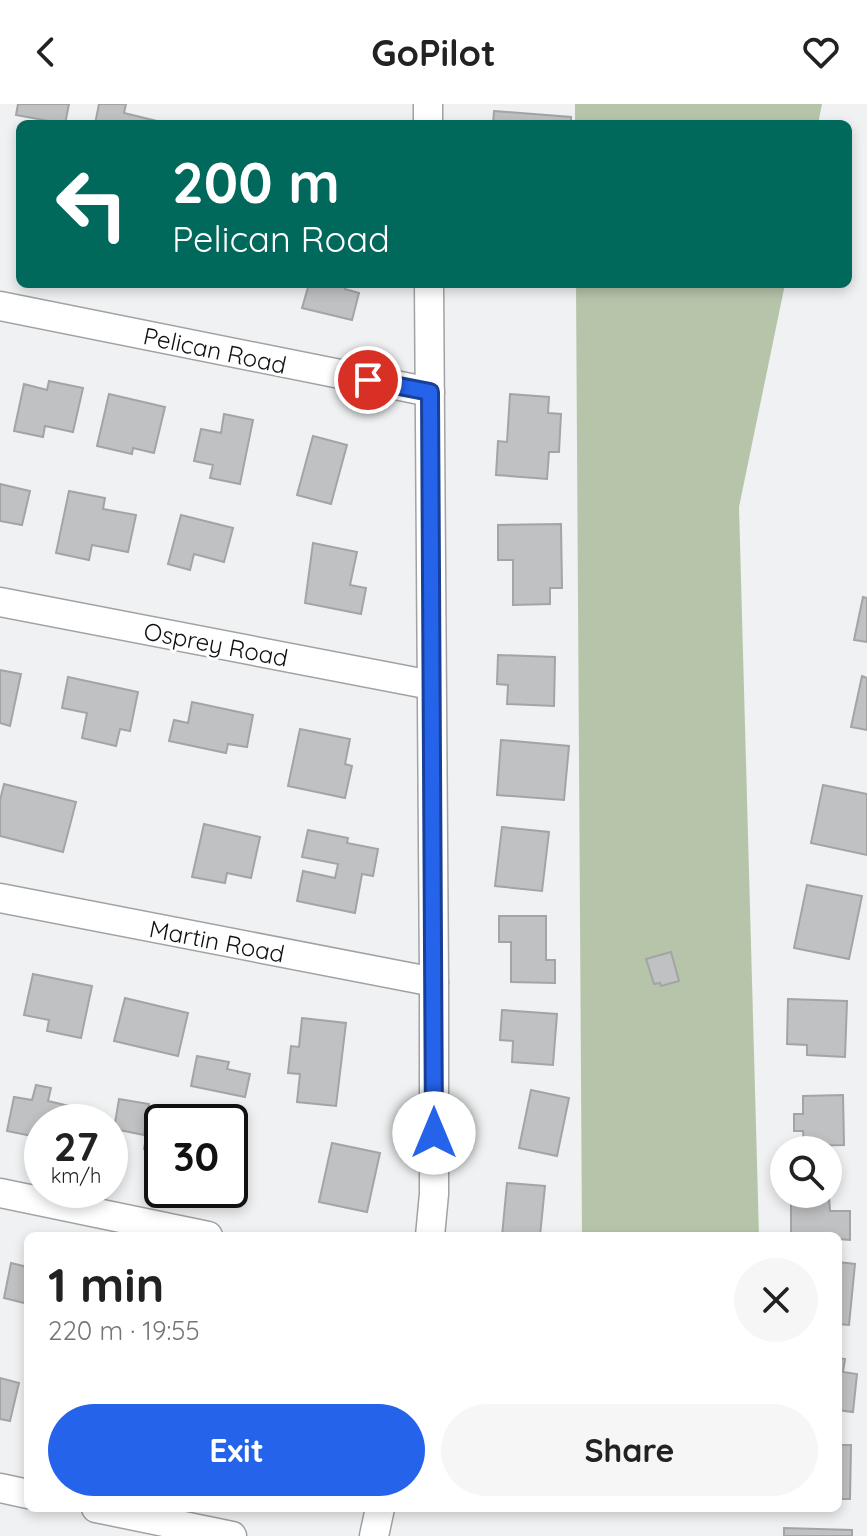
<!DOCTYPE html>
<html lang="en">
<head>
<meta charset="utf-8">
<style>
	body { margin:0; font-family:Quicksand,sans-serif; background:#f6f6f6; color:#222; height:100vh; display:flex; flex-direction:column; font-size:30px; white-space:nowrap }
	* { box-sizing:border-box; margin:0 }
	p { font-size:26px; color:#767676 }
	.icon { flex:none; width:44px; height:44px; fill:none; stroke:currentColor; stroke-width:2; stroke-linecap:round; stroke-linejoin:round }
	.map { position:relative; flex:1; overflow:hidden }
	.panel { position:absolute; left:24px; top:1128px; width:818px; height:280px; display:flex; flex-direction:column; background:#fff; border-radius:12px; box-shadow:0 4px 12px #0003 }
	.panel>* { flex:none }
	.hud { position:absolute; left:16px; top:16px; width:836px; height:168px; border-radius:12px; box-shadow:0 4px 12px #0003; background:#00695c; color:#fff; overflow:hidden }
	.buttons { position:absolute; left:770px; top:1032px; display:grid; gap:16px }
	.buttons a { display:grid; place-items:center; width:72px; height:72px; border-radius:50%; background:#fff; box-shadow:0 4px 12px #0003; font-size:40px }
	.speed { position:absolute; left:24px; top:1000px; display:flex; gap:16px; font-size:40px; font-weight:700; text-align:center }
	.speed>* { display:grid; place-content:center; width:104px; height:104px; border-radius:50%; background:#fff; box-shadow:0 4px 12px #0003; line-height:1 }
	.speed small { font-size:20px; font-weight:400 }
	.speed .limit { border:4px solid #111; border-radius:12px; background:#fff; color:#111 }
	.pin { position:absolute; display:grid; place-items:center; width:68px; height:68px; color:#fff; margin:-34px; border:4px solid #fff; border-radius:50%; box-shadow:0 2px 8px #0007 }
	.me { position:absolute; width:88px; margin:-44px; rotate:0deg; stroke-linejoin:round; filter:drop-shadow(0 0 6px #0008) }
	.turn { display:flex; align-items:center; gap:28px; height:168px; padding:0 24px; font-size:36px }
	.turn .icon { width:104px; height:104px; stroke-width:2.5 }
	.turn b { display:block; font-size:56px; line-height:68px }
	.round { display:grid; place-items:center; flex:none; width:84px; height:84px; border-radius:42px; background:#f6f6f6 }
	.overview { display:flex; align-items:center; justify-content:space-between; height:136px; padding:0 24px }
	h1 { font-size:48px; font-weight:700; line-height:60px }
	.primary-button { display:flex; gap:16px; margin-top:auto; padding:16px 24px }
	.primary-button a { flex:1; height:92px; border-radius:48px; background:#2563eb; color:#fff; font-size:32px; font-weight:700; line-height:92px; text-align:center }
	.primary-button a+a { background:#f6f6f6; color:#222 }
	header { display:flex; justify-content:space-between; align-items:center; height:104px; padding:0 24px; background:#fff; font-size:36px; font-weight:700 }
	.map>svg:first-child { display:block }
	.forest { fill:#b6c5aa }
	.building { fill:#c0c1c3; stroke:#a3a4a5; stroke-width:2 }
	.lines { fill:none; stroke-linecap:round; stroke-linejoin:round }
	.minor-casing { stroke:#a1a2a3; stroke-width:31 }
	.minor { stroke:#fff; stroke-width:28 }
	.route-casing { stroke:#184099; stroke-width:20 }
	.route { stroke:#2563eb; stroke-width:14 }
	.labels { text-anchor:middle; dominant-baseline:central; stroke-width:6; stroke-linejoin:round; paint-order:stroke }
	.street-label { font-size:24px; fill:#0f1010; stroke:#fff }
</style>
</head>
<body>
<header><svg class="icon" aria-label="back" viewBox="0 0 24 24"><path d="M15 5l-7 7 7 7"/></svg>GoPilot<svg class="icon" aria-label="heart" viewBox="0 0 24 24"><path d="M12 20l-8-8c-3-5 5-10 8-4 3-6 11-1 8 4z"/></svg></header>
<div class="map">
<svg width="867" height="1432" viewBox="0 0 867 1432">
	<rect width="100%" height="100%" fill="#eff1f2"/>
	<g class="forest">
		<polygon points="575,0 822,0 818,20 575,20"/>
		<polygon points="576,180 785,180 739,403 759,1132 582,1132"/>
	</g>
	<g class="building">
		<polygon points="18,0 69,0 65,20 16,11"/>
		<polygon points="99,0 126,0 124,9 157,17 156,20 95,20"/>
		<polygon points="494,7 571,13 571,20 493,20"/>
		<polygon points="309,180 346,180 345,185 359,189 352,216 302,204"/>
		<polygon points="49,277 83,284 73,328 45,322 43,333 14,327 24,280 47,286"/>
		<polygon points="109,290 165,303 154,349 133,344 132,350 97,342"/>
		<polygon points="510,290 549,293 548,309 561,310 559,348 549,348 547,375 496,371 498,337 507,338"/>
		<polygon points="224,310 253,316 240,380 210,374 213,361 194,357 201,325 221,329"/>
		<polygon points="313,332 347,341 331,400 297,391"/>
		<polygon points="0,380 30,387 22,421 0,417"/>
		<polygon points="69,387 105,394 103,405 136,411 128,448 92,441 89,456 56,449"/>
		<polygon points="181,411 233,424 224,458 194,450 190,466 168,460"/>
		<polygon points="561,420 562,484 550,484 550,500 513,501 513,456 498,456 498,421"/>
		<polygon points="313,439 357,448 350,481 366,484 361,510 305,499"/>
		<polygon points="863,493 867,494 867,538 854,536"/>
		<polygon points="498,551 555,553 554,602 507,600 508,581 497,580"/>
		<polygon points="0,566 21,570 10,622 0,619"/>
		<polygon points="862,572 867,574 867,626 851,623"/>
		<polygon points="68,573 138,588 130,627 120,625 116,642 82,634 87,609 62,604"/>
		<polygon points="192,598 253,611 247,643 228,640 226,649 169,637 174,616 188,619"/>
		<polygon points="300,625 350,635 345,660 352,662 345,694 288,682"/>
		<polygon points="501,636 569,642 564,696 497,691"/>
		<polygon points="4,680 76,698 63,748 0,732 0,696"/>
		<polygon points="823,681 867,690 867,751 811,739"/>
		<polygon points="204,720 260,733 251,774 227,769 225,779 192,773"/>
		<polygon points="502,723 549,728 542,787 495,782"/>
		<polygon points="308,726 348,734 347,739 378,745 373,772 362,770 355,809 297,797 303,767 335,774 338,760 302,753"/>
		<polygon points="807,781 862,792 849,855 794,844"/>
		<polygon points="499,812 546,812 546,856 555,856 555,879 511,878 511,838 499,838"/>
		<polygon points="671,848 679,877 661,882 660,879 654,880 646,855"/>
		<polygon points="33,870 92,882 81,934 47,927 49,916 24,911"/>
		<polygon points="125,894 188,909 178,952 114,937"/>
		<polygon points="788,895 847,897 845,953 807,951 807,941 787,940"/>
		<polygon points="502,906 557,910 553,961 512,958 513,937 500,936"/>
		<polygon points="302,914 346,919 336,1002 297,998 300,970 288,969 291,942 299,943"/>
		<polygon points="197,952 229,958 227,965 250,970 245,993 191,982"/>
		<polygon points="36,981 51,984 48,997 78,1004 75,1018 42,1018 42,1034 7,1027 14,993 32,996"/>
		<polygon points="531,986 569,994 557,1052 519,1044"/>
		<polygon points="843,991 844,1041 804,1042 803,1027 794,1027 794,1010 803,1010 803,992"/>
		<polygon points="119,995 149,1000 144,1031 114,1025"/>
		<polygon points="151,1007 188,1015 188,1018 162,1018 162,1049 144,1045"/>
		<polygon points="332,1039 380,1049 367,1108 319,1098"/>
		<polygon points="828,1077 830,1107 850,1107 850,1136 838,1135 838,1132 791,1132 791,1090 828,1090"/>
		<polygon points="507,1079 545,1082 540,1132 502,1132"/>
		<polygon points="838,1158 855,1160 849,1221 838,1220"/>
		<polygon points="11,1159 28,1163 28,1200 4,1194"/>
		<polygon points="838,1254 845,1255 843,1268 857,1270 853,1308 838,1306"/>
		<polygon points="0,1274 19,1279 10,1317 0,1315"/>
		<polygon points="838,1341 851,1341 850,1395 838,1395"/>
		<polygon points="784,1424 852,1426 852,1432 784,1432"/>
	</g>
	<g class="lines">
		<g class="minor-casing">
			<g id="minor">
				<polyline points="428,0 428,20"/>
				<polyline points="429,180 434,878 434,1090 430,1132"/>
				<polyline points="0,202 430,288"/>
				<polyline points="0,498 431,581"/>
				<polyline points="0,794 434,878"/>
				<polyline points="0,1089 208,1132"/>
				<polyline points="0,1384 28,1390"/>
				<polyline points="96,1404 232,1432"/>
				<polyline points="374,1432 380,1404"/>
			</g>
		</g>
		<use href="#minor" class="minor"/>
	</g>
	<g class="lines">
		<g class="route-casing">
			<polyline id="route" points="368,276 430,288 434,1029"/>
		</g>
		<use href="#route" class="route"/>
	</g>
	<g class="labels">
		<g class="street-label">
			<text transform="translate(215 246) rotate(12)">Pelican Road</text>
			<text transform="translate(216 540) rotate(11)">Osprey Road</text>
			<text transform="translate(217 837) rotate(11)">Martin Road</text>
		</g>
	</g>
</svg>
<div class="buttons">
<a><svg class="icon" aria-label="search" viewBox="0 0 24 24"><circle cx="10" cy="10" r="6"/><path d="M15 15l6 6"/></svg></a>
</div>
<div class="speed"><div>27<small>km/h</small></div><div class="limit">30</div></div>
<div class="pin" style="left:368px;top:276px;background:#d93025"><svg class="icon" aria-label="arrive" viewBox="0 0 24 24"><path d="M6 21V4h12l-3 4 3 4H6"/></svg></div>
<svg class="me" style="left:434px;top:1029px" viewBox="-20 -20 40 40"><circle r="19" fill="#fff"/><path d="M0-13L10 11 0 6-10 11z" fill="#2563eb"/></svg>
<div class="hud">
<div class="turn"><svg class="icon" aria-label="left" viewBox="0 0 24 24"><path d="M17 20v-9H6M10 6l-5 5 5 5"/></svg><div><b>200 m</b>Pelican Road</div></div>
</div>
<section class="panel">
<div class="overview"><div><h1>1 min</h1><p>220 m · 19:55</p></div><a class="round"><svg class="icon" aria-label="close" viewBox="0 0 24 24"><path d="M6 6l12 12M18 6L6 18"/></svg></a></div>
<div class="primary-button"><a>Exit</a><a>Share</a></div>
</section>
</div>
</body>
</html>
